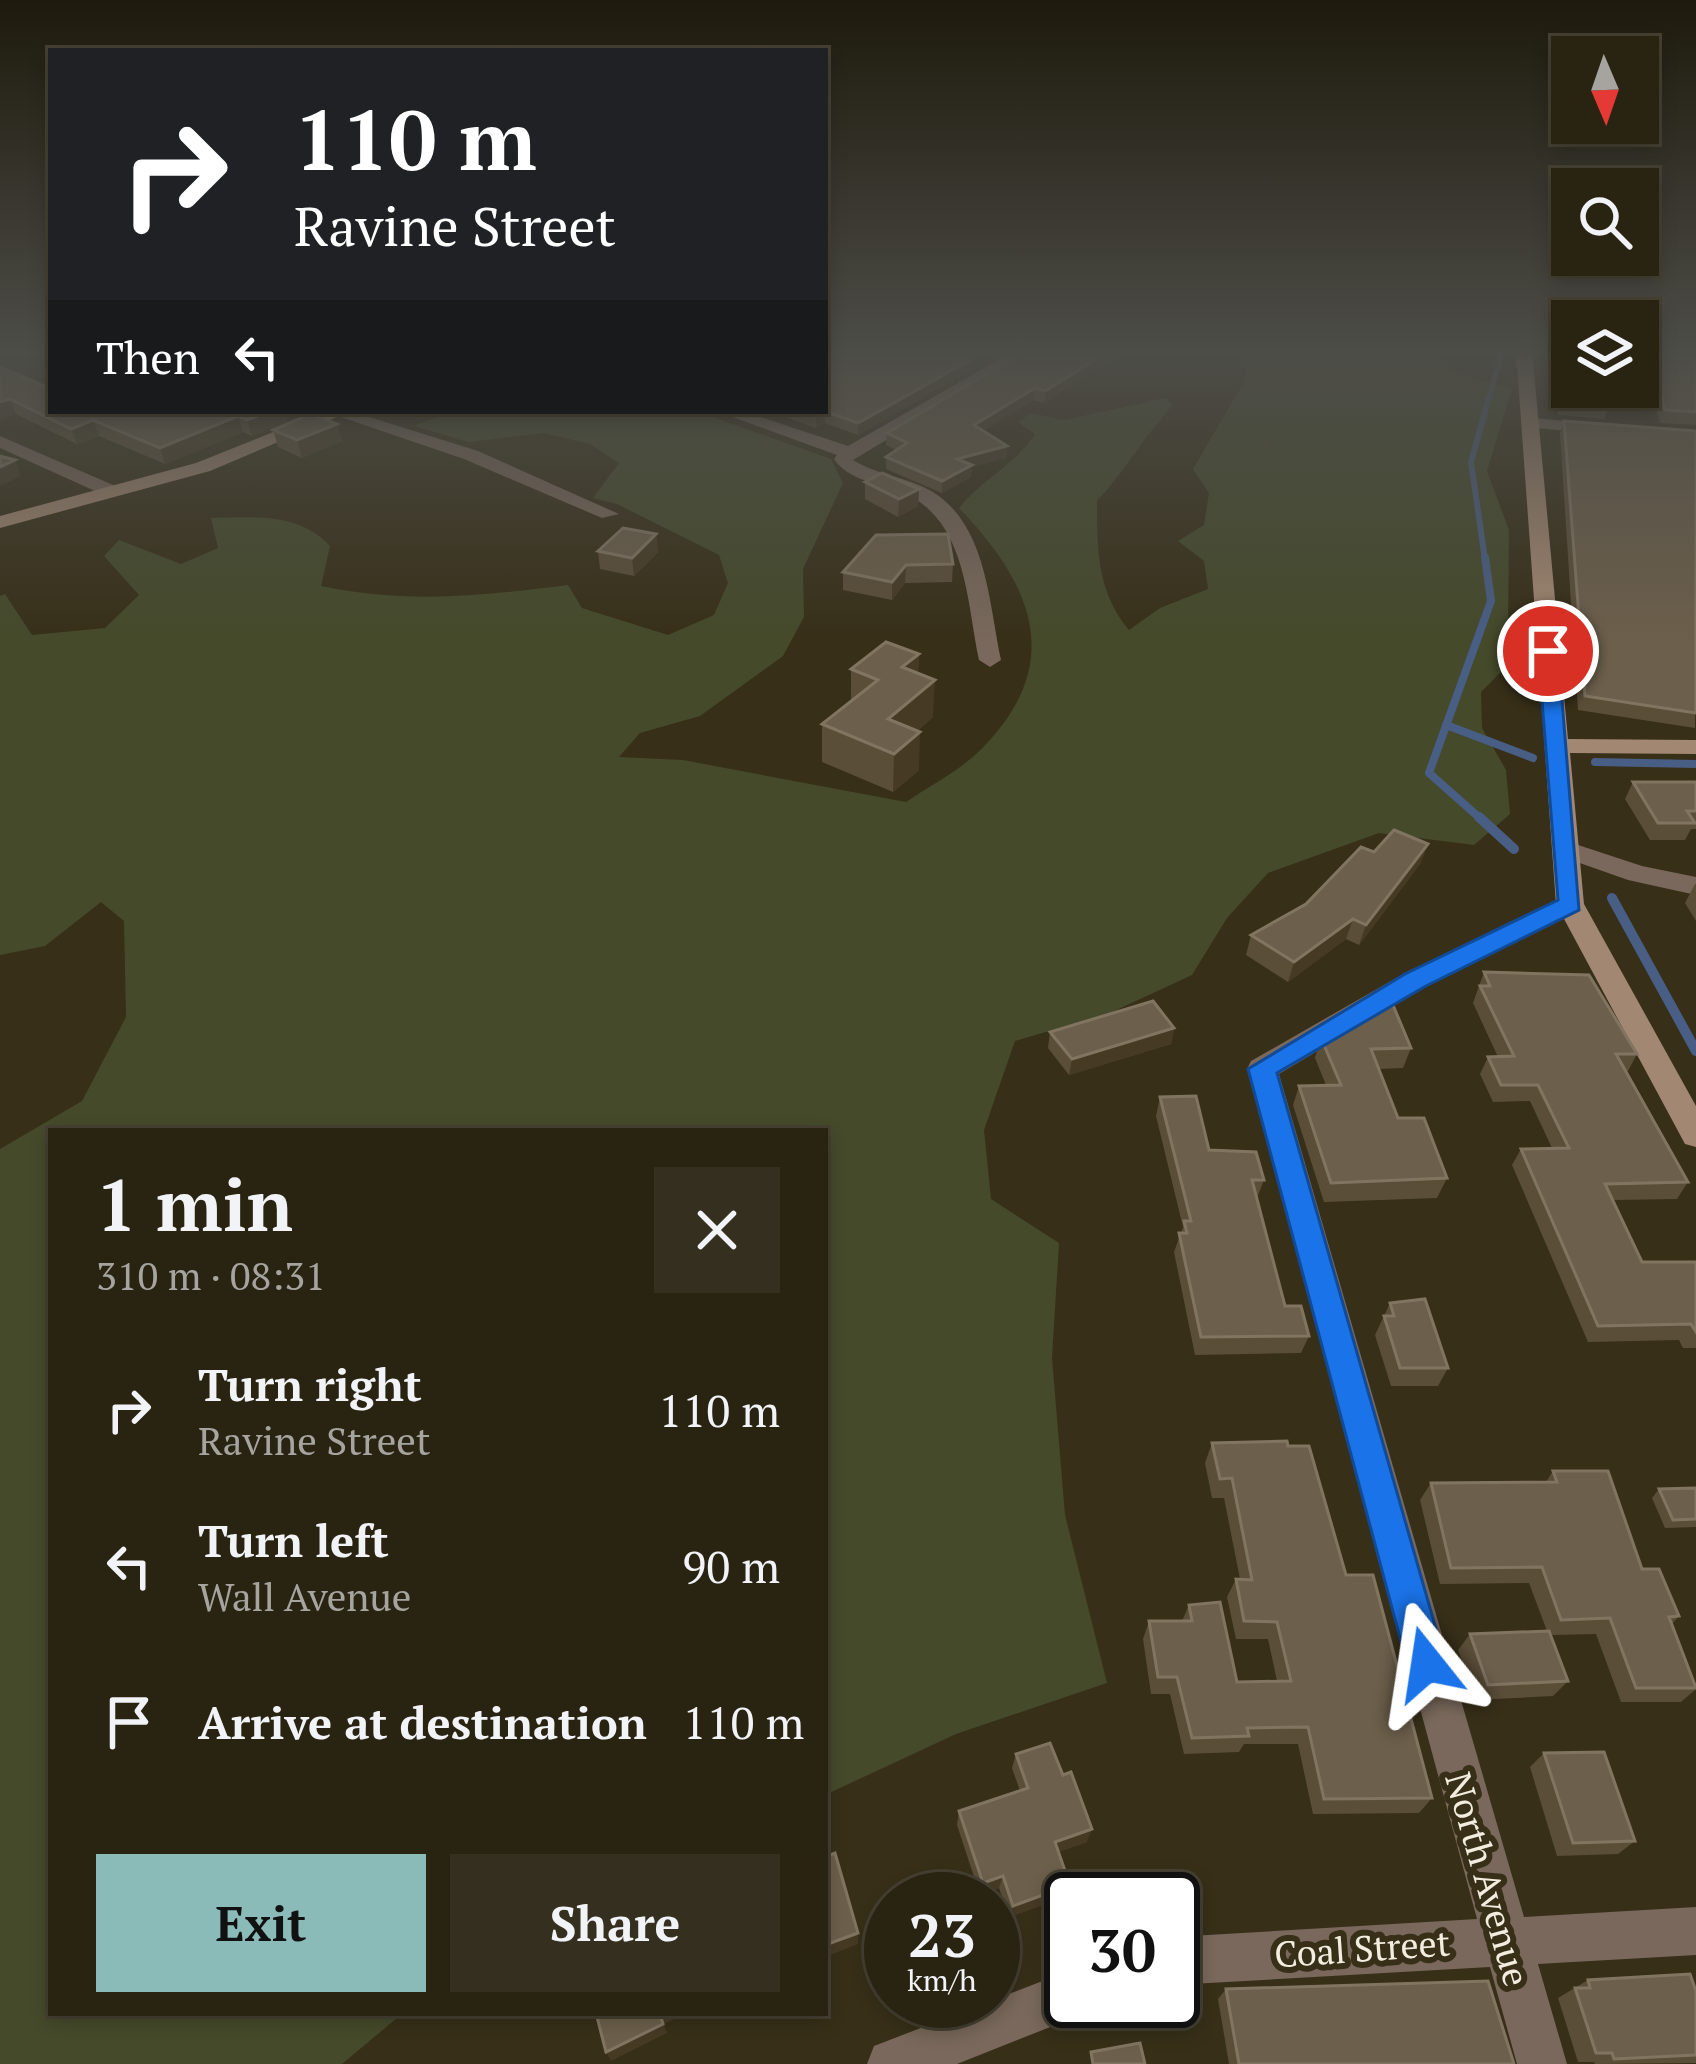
<!DOCTYPE html>
<html lang="en">
<head>
<meta charset="utf-8">
<style>
	body { margin:0; font-family:"PT Serif",serif; background:#352f20; color:#f1f3f6; height:100vh; display:flex; flex-direction:column; font-size:45px; white-space:nowrap }
	* { box-sizing:border-box; margin:0 }
	p { font-size:39px; color:#a5a49f }
	.icon { flex:none; width:66px; height:66px; fill:none; stroke:currentColor; stroke-width:2; stroke-linecap:round; stroke-linejoin:round }
	.map { position:relative; flex:1; overflow:hidden }
	.side { position:absolute; left:48px; top:1128px; width:780px; height:888px; display:flex; flex-direction:column; background:#292312; border-radius:0px; box-shadow:0 6px 18px #0003,0 0 0 3px #454032 }
	.side>* { flex:none }
	.guide { position:absolute; left:48px; top:48px; width:780px; height:366px; border-radius:0px; box-shadow:0 6px 18px #0003,0 0 0 3px #454032; background:#202124; color:#fff; overflow:hidden }
	.needle { width:78px; rotate:178deg }
	.tools { position:absolute; left:1551px; top:36px; display:grid; gap:24px }
	.tools a { display:grid; place-items:center; width:108px; height:108px; border-radius:0px; background:#292312; box-shadow:0 6px 18px #0003,0 0 0 3px #454032; font-size:60px }
	.speed { position:absolute; left:864px; top:1872px; display:flex; gap:24px; font-size:60px; font-weight:700; text-align:center }
	.speed>* { display:grid; place-content:center; width:156px; height:156px; border-radius:50%; background:#292312; box-shadow:0 6px 18px #0003,0 0 0 3px #454032; line-height:1 }
	.speed small { font-size:30px; font-weight:400 }
	.speed .limit { border:6px solid #111; border-radius:18px; background:#fff; color:#111 }
	.pin { position:absolute; display:grid; place-items:center; width:102px; height:102px; color:#fff; margin:-51px; border:6px solid #fff; border-radius:50%; box-shadow:0 3px 12px #0007 }
	.me { position:absolute; width:132px; margin:-66px; rotate:345deg; stroke-linejoin:round; filter:drop-shadow(0 0 9px #0008) }
	.turn { display:flex; align-items:center; gap:42px; height:252px; padding:0 48px; font-size:54px }
	.turn .icon { width:156px; height:156px; stroke-width:2.5 }
	.turn b { display:block; font-size:84px; line-height:102px }
	.then { display:flex; align-items:center; height:114px; padding:0 48px; background:#0003; gap:24px; font-size:45px }
	.round { display:grid; place-items:center; flex:none; width:126px; height:126px; border-radius:0px; background:#352f20 }
	.summary { display:flex; align-items:center; justify-content:space-between; height:204px; padding:0 48px }
	h1 { font-size:72px; font-weight:800; line-height:90px }
	.primary-button { display:flex; gap:24px; margin-top:auto; padding:24px 48px }
	.primary-button a { flex:1; height:138px; border-radius:0px; background:#8bbbb9; color:#111; font-size:48px; font-weight:800; line-height:138px; text-align:center }
	.primary-button a+a { background:#352f20; color:#f1f3f6 }
	ul { padding:0; list-style:none }
	li { display:flex; align-items:center; gap:36px; height:156px; padding:0 48px }
	li div { flex:1 }
	li b { display:block; font-size:45px }
	li em { font-style:normal }
	.map>svg:first-child { display:block }
	.green { fill:#454a2b }
	.lines { fill:none; stroke-linecap:round; stroke-linejoin:round }
	.stream-far2 { stroke:#495e84; stroke-width:6 }
	.stream-far1 { stroke:#495e84; stroke-width:8 }
	.stream { stroke:#495e84; stroke-width:10 }
	.street { fill:#79685b; fill-rule:evenodd }
	.secondary { fill:#a28772; fill-rule:evenodd }
	.wall { fill:#5b4e39 }
	.shaded-wall { fill:#463a25 }
	.building { fill:#6c5f4b; stroke:#817562; stroke-width:3 }
	.route { fill:#1a73e8; stroke:#114b97; stroke-width:3 }
	.labels { text-anchor:middle; dominant-baseline:central; stroke-width:12; stroke-linejoin:round; paint-order:stroke }
	.near-street-label { font-size:36px; fill:#f2eddf; stroke:#372f18 }
</style>
</head>
<body>
<div class="map">
<svg width="1696" height="2064" viewBox="0 0 1696 2064">
	<rect width="100%" height="100%" fill="#372f18"/>
	<path class="green" d="M1242,351H1418L1460,374L1512,389L1487,471L1509,530L1508,634L1504,669L1481,692L1482,728L1506,770L1510,814L1474,845L1379,833L1268,873L1227,918L1192,975L1110,1013L1015,1041L984,1130L991,1199L1059,1243L1052,1358L1065,1515L1107,1683L956,1734L825,1795V1131H51V2013H403L342,2064H0V1149L82,1101L126,1017L124,921L101,902L45,946L0,955V596L5,594L32,635L105,628L139,595L104,556L119,540L181,564L218,548L211,518C253,517 299,512 330,546L321,586C410,604 478,596 568,585L582,608L668,635L714,615L728,583L719,555L617,504L593,498L619,463L590,444L544,433L469,442L414,426L454,411H696L831,459L843,483L803,569L804,617L783,656L700,716L640,733L619,757L683,760L906,802C928,787 955,773 975,755C1067,668 1036,588 959,508C982,479 1014,466 1035,434L1018,422L1031,413L1064,420L1166,398L1173,405C1144,436 1126,470 1097,501C1097,549 1097,592 1129,630L1160,608L1208,589L1204,561L1178,541L1204,525L1209,493L1193,469L1244,382L1247,360Z"/>
	<g class="lines">
		<polyline class="stream-far2" points="1485,560 1471,462 1502,351"/>
		<g class="stream-far1">
			<polyline points="1446,725 1533,758"/>
			<polyline points="1595,762 1696,764"/>
			<polyline points="1482,820 1429,773 1491,601 1485,557"/>
		</g>
		<g class="stream">
			<polyline points="1479,817 1514,849"/>
			<polyline points="1612,898 1696,1051"/>
		</g>
		<g class="street">
			<path d="M1014,351H1034L853,460C877,475 907,477 931,491C987,523 989,605 1001,660L990,667L979,660C966,599 967,517 899,491C877,483 848,480 834,459L837,455L716,411H742L848,446Z"/>
			<polygon points="1456,351 1472,351 1472,353 1464,358"/>
			<polygon points="350,411 478,451 619,514 602,518 464,459 329,413"/>
			<polygon points="1532,418 1600,424 1609,429 1600,434 1526,427 1526,419"/>
			<polygon points="0,436 120,488 123,492 106,496 0,448"/>
			<polygon points="1566,841 1642,866 1696,877 1696,895 1628,880 1557,855 1553,849"/>
			<polygon points="1570,895 1584,904 1580,910 1425,987 1279,1074 1524,1917 1696,1907 1696,1955 1538,1964 1567,2064 1517,2064 1490,1967 1173,1985 1173,1937 1477,1919 1247,1069 1251,1061 1405,973"/>
			<polygon points="1071,1970 1071,2001 1093,2001 1088,2012 957,2064 867,2064 874,2046"/>
		</g>
		<g class="secondary">
			<polygon points="1516,351 1532,351 1568,739 1696,740 1696,754 1570,753 1584,904 1696,1106 1696,1147 1685,1144 1556,904"/>
			<polygon points="326,411 351,411 210,471 0,528 0,516 196,463"/>
		</g>
	</g>
	<g class="wall">
		<polygon points="966,351 1006,351 992,358"/>
		<polygon points="1125,351 1044,403 1034,400 983,431 1007,446 1006,458 972,467 971,477 942,493 886,469 886,457 896,450 886,445 887,433"/>
		<polygon points="1559,351 1572,351 1609,406 1604,419 1558,415 1556,368"/>
		<polygon points="1638,351 1696,356 1696,425 1660,423 1650,384 1638,383"/>
		<polygon points="0,367 51,411 285,411 287,422 252,436 243,432 165,464 99,436 77,444 16,414 0,420"/>
		<polygon points="969,371 858,435 825,423 816,428 769,411 825,411"/>
		<polygon points="1564,421 1696,431 1695,728 1578,710 1560,434"/>
		<polygon points="273,430 342,441 302,458 278,447"/>
		<polygon points="865,482 919,489 918,506 898,517 865,499"/>
		<polygon points="656,534 658,552 634,576 600,569 598,551"/>
		<polygon points="876,535 953,564 952,582 905,583 892,600 843,590 843,572"/>
		<polygon points="919,654 918,673 933,717 917,731 919,770 893,792 822,762 822,724 851,701 851,669"/>
		<polygon points="1633,782 1696,782 1696,829 1691,829 1685,840 1650,840 1625,799"/>
		<polygon points="1428,844 1420,864 1359,945 1346,939 1288,982 1246,955 1251,935 1306,904 1374,852"/>
		<polygon points="1695,884 1696,884 1696,921 1685,903"/>
		<polygon points="1484,972 1637,1054 1628,1071 1626,1071 1688,1182 1677,1199 1613,1200 1642,1262 1696,1262 1696,1348 1683,1348 1679,1340 1588,1342 1512,1165 1521,1149 1552,1148 1530,1101 1493,1102 1480,1074 1488,1057 1498,1057 1473,1003"/>
		<polygon points="1174,1028 1171,1044 1069,1075 1048,1048 1050,1032"/>
		<polygon points="1321,1038 1411,1048 1403,1068 1379,1069 1398,1118 1447,1178 1437,1198 1324,1202 1293,1105 1299,1086 1326,1085 1315,1058"/>
		<polygon points="1160,1097 1209,1150 1264,1180 1257,1198 1285,1306 1309,1336 1301,1353 1195,1355 1174,1252 1183,1227 1156,1116"/>
		<polygon points="1390,1303 1448,1368 1438,1386 1391,1386 1375,1335"/>
		<polygon points="1212,1443 1346,1575 1432,1798 1419,1813 1313,1814 1298,1744 1244,1744 1239,1752 1184,1754 1170,1694 1151,1694 1143,1639 1149,1621 1182,1621 1189,1605 1237,1682 1277,1681 1268,1639 1236,1639 1227,1597 1236,1579 1240,1579 1224,1498 1212,1498 1205,1463"/>
		<polygon points="1553,1471 1642,1569 1679,1616 1672,1624 1696,1684 1696,1689 1681,1702 1621,1702 1596,1634 1551,1635 1568,1681 1553,1696 1475,1700 1458,1650 1470,1634 1547,1631 1529,1583 1440,1584 1420,1500 1431,1483 1546,1482"/>
		<polygon points="1696,1488 1696,1527 1665,1528 1652,1498 1659,1489"/>
		<polygon points="1544,1753 1635,1841 1618,1854 1557,1856 1530,1767"/>
		<polygon points="1016,1754 1087,1842 1058,1852 1070,1885 1065,1897 1009,1917 999,1888 980,1895 957,1825 959,1811 1020,1791 1012,1768"/>
		<polygon points="1588,1980 1696,1991 1696,2063 1595,2064 1594,2062 1578,2062 1558,1998"/>
		<polygon points="1226,1989 1514,2064 1229,2064 1218,1999"/>
	</g>
	<g class="shaded-wall">
		<polygon points="993,351 1006,351 992,358"/>
		<polygon points="1109,351 1125,351 1044,403 1045,391"/>
		<polygon points="970,360 969,371 858,435 858,423"/>
		<polygon points="1035,388 1034,400 973,437 974,425"/>
		<polygon points="10,399 16,414 0,420 0,402"/>
		<polygon points="271,411 285,411 287,422 252,436 247,420"/>
		<polygon points="824,411 825,423 816,428 816,416"/>
		<polygon points="238,416 243,432 165,464 160,448"/>
		<polygon points="93,420 99,436 77,444 71,429"/>
		<polygon points="337,424 342,441 302,458 297,440"/>
		<polygon points="1007,446 1006,458 972,467 971,477 942,493 942,481 957,459"/>
		<polygon points="15,460 21,476 0,486 0,467"/>
		<polygon points="919,489 918,506 898,517 899,499"/>
		<polygon points="656,534 658,552 634,576 632,558"/>
		<polygon points="906,565 905,583 892,600 892,582"/>
		<polygon points="919,654 917,691 902,667"/>
		<polygon points="935,680 933,717 891,753 888,719"/>
		<polygon points="920,732 919,770 893,792 894,754"/>
		<polygon points="1428,844 1420,864 1359,945 1366,925"/>
		<polygon points="1353,919 1346,939 1288,982 1294,962"/>
		<polygon points="1174,1028 1171,1044 1069,1075 1072,1059"/>
		<polygon points="1092,1829 1087,1842 1050,1855 1055,1842"/>
		<polygon points="1003,1876 999,1888 980,1895 983,1883"/>
		<polygon points="1070,1885 1065,1897 1009,1917 1013,1906"/>
		<polygon points="858,1933 858,1944 825,1957 825,1945"/>
		<polygon points="663,2013 687,2013 664,2024 667,2033 611,2061 606,2052"/>
	</g>
	<g class="building">
		<polygon points="825,351 943,351 970,360 858,423 824,411 816,416 801,411 825,411"/>
		<polygon points="1025,351 1109,351 1045,391 1035,388 974,425 1007,446 957,459 972,465 942,481 886,457 907,443 887,433"/>
		<polygon points="1561,351 1572,351 1572,387 1607,387 1609,406 1562,403"/>
		<polygon points="1638,351 1695,351 1696,412 1665,410 1655,371 1638,370"/>
		<polygon points="0,367 51,389 51,411 271,411 247,420 238,416 160,448 93,420 71,429 10,399 0,402"/>
		<polygon points="310,414 337,424 297,440 273,430"/>
		<polygon points="1564,421 1696,431 1696,713 1585,696"/>
		<polygon points="0,456 15,460 0,467"/>
		<polygon points="882,473 919,489 899,499 865,482"/>
		<polygon points="623,528 656,534 632,558 598,551"/>
		<polygon points="948,534 953,564 906,565 892,582 843,572 876,535"/>
		<polygon points="886,642 919,654 902,667 935,680 888,719 920,732 894,754 822,724 878,680 851,669"/>
		<polygon points="1633,782 1696,782 1696,811 1687,811 1695,823 1658,823"/>
		<polygon points="1394,830 1428,844 1366,925 1353,919 1294,962 1251,935 1306,904 1361,847 1374,852"/>
		<polygon points="1484,972 1589,975 1637,1054 1616,1054 1688,1182 1605,1184 1642,1262 1696,1262 1696,1332 1691,1324 1598,1326 1521,1149 1569,1148 1538,1085 1501,1085 1488,1057 1514,1056 1480,986 1490,986"/>
		<polygon points="1153,1001 1174,1028 1072,1059 1050,1032"/>
		<polygon points="1393,1005 1411,1048 1371,1049 1398,1118 1424,1118 1447,1178 1331,1183 1299,1086 1341,1085 1321,1038 1377,1006"/>
		<polygon points="1196,1096 1209,1150 1256,1152 1264,1180 1252,1180 1285,1306 1301,1306 1309,1336 1201,1337 1179,1233 1187,1233 1184,1221 1191,1221 1160,1097"/>
		<polygon points="1425,1299 1448,1368 1400,1368 1384,1316 1394,1316 1390,1303"/>
		<polygon points="1287,1441 1288,1446 1309,1446 1346,1575 1373,1575 1432,1798 1324,1799 1308,1727 1247,1728 1249,1736 1192,1738 1177,1677 1158,1677 1149,1621 1192,1621 1189,1605 1220,1602 1237,1682 1291,1681 1277,1622 1244,1621 1236,1579 1252,1580 1232,1478 1220,1479 1212,1443"/>
		<polygon points="1553,1471 1608,1471 1642,1569 1659,1569 1679,1616 1669,1617 1696,1688 1636,1688 1610,1618 1561,1620 1542,1567 1451,1568 1431,1483 1557,1482"/>
		<polygon points="1696,1488 1696,1519 1673,1520 1659,1489"/>
		<polygon points="1549,1631 1568,1681 1488,1685 1470,1634"/>
		<polygon points="1050,1743 1063,1775 1071,1772 1092,1829 1055,1842 1070,1885 1013,1906 1003,1876 983,1883 959,1811 1028,1788 1016,1754"/>
		<polygon points="1604,1752 1635,1841 1573,1843 1544,1753"/>
		<polygon points="835,1853 858,1933 825,1945 825,1857"/>
		<polygon points="1690,1974 1696,1991 1696,2055 1614,2059 1612,2053 1596,2053 1575,1988 1590,1988 1588,1980"/>
		<polygon points="1488,1981 1514,2064 1239,2064 1226,1989"/>
		<polygon points="596,2013 663,2013 660,2014 663,2024 606,2052"/>
		<polygon points="1140,2043 1145,2064 1093,2064 1091,2052"/>
	</g>
	<linearGradient id="sky" x2="0" y2="1"><stop stop-color="#1e1a0d"/><stop offset="0.55" stop-color="#4d4d48"/><stop offset="1" stop-color="#4d4d48" stop-opacity="0"/></linearGradient>
	<rect width="1696" height="640" fill="url(#sky)"/>
	<polygon class="route" points="1548,645 1558,651 1579,910 1424,987 1277,1073 1446,1664 1441,1677 1427,1683 1413,1677 1407,1664 1248,1069 1405,974 1558,900 1538,651"/>
	<g class="labels">
		<g class="near-street-label">
			<text transform="translate(1488 1879) rotate(74)">North Avenue</text>
			<text transform="translate(1362 1948) rotate(-4)">Coal Street</text>
		</g>
	</g>
</svg>
<div class="tools">
<a><svg class="needle" viewBox="-14 -14 28 28"><path d="M0-13l5 13h-10z" fill="#e53935"/><path d="M0 13l5-13h-10z" fill="#a5a49f"/></svg></a>
<a><svg class="icon" aria-label="search" viewBox="0 0 24 24"><circle cx="10" cy="10" r="6"/><path d="M15 15l6 6"/></svg></a>
<a><svg class="icon" aria-label="layers" viewBox="0 0 24 24"><path d="M12 4l9 5-9 5-9-5zM3 14l9 5 9-5"/></svg></a>
</div>
<div class="speed"><div>23<small>km/h</small></div><div class="limit">30</div></div>
<div class="pin" style="left:1548px;top:651px;background:#d93025"><svg class="icon" aria-label="arrive" viewBox="0 0 24 24"><path d="M6 21V4h12l-3 4 3 4H6"/></svg></div>
<svg class="me" style="left:1427px;top:1664px" viewBox="-20 -20 40 40"><path d="M0-17L14 15 0 8-14 15z" fill="#1a73e8" stroke="#fff" stroke-width="4"/></svg>
<div class="guide">
<div class="turn"><svg class="icon" aria-label="right" viewBox="0 0 24 24"><path d="M7 20v-9h11M14 6l5 5-5 5"/></svg><div><b>110 m</b>Ravine Street</div></div>
<div class="then">Then<svg class="icon" aria-label="left" viewBox="0 0 24 24"><path d="M17 20v-9H6M10 6l-5 5 5 5"/></svg></div>
</div>
<section class="side">
<div class="summary"><div><h1>1 min</h1><p>310 m · 08:31</p></div><a class="round"><svg class="icon" aria-label="close" viewBox="0 0 24 24"><path d="M6 6l12 12M18 6L6 18"/></svg></a></div>
<ul>
<li><svg class="icon" aria-label="right" viewBox="0 0 24 24"><path d="M7 20v-9h11M14 6l5 5-5 5"/></svg><div><b>Turn right</b><p>Ravine Street</p></div><em>110 m</em></li>
<li><svg class="icon" aria-label="left" viewBox="0 0 24 24"><path d="M17 20v-9H6M10 6l-5 5 5 5"/></svg><div><b>Turn left</b><p>Wall Avenue</p></div><em>90 m</em></li>
<li><svg class="icon" aria-label="arrive" viewBox="0 0 24 24"><path d="M6 21V4h12l-3 4 3 4H6"/></svg><div><b>Arrive at destination</b></div><em>110 m</em></li>
</ul>
<div class="primary-button"><a>Exit</a><a>Share</a></div>
</section>
</div>
</body>
</html>
